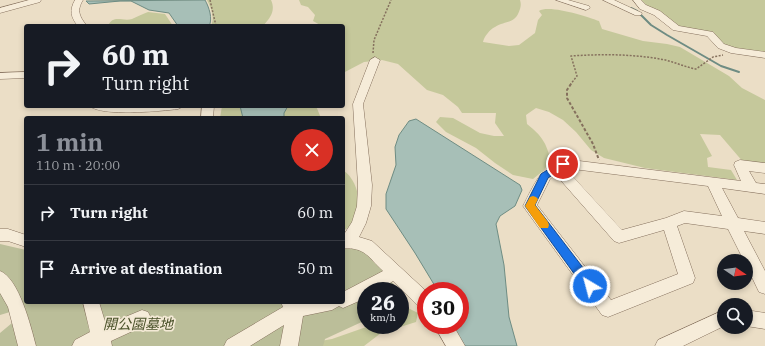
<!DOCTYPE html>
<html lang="en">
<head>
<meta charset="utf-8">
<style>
	body { margin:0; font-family:"IBM Plex Serif","Noto Sans JP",serif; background:#20242c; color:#f1f3f6; height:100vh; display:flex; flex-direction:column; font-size:15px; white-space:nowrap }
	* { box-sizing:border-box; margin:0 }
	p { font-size:13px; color:#9ea1a6 }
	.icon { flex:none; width:22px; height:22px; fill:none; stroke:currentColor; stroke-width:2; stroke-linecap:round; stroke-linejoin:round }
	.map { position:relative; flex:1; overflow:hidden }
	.details { position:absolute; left:24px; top:116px; width:321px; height:188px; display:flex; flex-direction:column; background:#171b24; border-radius:4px; box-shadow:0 2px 6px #0003 }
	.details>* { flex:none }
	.guide { position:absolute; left:24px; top:24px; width:321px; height:84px; border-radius:4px; box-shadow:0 2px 6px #0003; background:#171b24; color:#f1f3f6; overflow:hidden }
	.needle { width:26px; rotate:103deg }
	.tools { position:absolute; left:717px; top:254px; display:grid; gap:8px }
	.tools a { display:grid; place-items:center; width:36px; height:36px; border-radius:50%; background:#171b24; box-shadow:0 2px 6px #0003; font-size:20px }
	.speed { position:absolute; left:357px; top:282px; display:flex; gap:8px; font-size:20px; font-weight:700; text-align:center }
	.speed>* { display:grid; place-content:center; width:52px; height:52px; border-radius:50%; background:#171b24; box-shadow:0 2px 6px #0003; line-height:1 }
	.speed small { font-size:10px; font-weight:400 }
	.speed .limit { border:6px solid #d22; background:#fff; color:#111 }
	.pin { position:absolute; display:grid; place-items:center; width:34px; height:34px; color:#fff; margin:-17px; border:2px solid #fff; border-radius:50%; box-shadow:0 1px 4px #0007 }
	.me { position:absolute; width:44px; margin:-22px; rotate:323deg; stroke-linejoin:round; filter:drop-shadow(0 0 3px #0008) }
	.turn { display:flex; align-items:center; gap:14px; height:84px; padding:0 12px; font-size:18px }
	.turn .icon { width:52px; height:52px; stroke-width:2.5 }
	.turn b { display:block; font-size:28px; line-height:34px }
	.round { display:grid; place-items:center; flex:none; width:42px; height:42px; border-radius:21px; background:#20242c }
	.summary { display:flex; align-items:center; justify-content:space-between; height:68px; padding:0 12px }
	h1 { font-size:24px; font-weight:800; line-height:30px; color:#8c9099 }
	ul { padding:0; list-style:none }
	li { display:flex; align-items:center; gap:12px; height:56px; padding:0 12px; border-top:1px solid #363941 }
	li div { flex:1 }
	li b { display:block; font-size:15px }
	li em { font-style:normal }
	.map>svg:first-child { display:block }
	.green { fill:#c5c89b }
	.cemetery { fill:#bbbe99 }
	.water { fill:#a7bfb7; stroke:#6e8c83 }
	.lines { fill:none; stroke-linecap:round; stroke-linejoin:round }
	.stream { stroke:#6e8c83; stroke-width:2 }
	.minor-casing { stroke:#85705d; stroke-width:1 }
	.path-far1 { stroke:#85705d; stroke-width:1.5; stroke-dasharray:2 1.5; stroke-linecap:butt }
	.path { stroke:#85705d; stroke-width:2; stroke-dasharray:3 2; stroke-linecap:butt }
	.minor { fill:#f6ecd9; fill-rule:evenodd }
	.route { fill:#1a73e8; stroke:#114b97 }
	.slow { fill:#f59e0b }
	.labels { text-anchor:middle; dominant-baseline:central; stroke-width:3.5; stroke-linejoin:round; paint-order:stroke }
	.near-park-label { font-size:14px; font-style:italic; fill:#495128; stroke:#f3e9d5 }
</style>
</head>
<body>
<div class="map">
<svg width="765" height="346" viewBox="0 0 765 346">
	<rect width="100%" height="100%" fill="#ebdec6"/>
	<g class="green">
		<path d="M207,0H271C276,11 270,18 263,26H211C215,17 211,8 207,0Z"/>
		<path d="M299,0H520C521,4 521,5 520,9C515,25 506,20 495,27C490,29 484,37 483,42L509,46L519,45L535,33L538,20L542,15L539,11C549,4 588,17 599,21L602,29L643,41L667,44L680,47L729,76L742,88L765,100V167L744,163L720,135L700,134L712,156L707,158L708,167L731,170L737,180L645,168L604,158L591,150L576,132L563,120L549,112L536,108L526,115L527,124C542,136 546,142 551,161L543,171L533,179L513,175L495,163L476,148L446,132L436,122L440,117L453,118L480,133L494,136H504L495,123L496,113H462L458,107L443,95L427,90L398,64L382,60L364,62L343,73V26H322L313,21L315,15L308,7L301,5Z"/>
		<path d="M640,0H765V54C750,51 726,52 717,38L682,28L650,9Z"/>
		<path d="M148,12L165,14L173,26H108C113,14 123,22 132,19C137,17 142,14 148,12Z"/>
		<polygon points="222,106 316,106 321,118 220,118"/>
		<path d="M343,170C362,183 365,219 343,231Z"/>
		<polygon points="406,307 418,313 416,322 381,333 364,346 256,346 315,342 332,339 372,325 400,325 400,311"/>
	</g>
	<polygon class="cemetery" points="0,244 26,250 26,302 343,302 343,249 357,248 371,257 399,291 366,291 366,320 325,339 323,346 0,346 0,333 12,323 10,312 0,315"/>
	<g class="water">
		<path d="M205,0C209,7 213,19 209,26H178L169,13L149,10L131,1H120L89,4L86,1Z"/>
		<polygon points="240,106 288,106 284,113 284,118 243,118"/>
		<polygon points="416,119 520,185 522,190 515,206 500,216 496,224 504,265 509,317 517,346 465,346 452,325 460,325 460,291 438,291 415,253 386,209 386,194 396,165 395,147 399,135 409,121"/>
	</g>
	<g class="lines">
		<polyline class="stream" points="631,8 637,11 651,25 667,35 721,66 739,72"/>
		<g class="minor-casing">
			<g id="minor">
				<polygon points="29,0 41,0 40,2 0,13 0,8"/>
				<path d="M75,0H83C76,11 80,17 87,26H78C71,18 69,10 75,0Z"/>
				<polygon points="556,0 568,0 589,6 590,8 586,10"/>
				<polygon points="603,0 614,0 642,13 641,15 635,15"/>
				<polygon points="633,0 641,0 646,5 660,11 679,26 713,32 724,44 736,48 765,52 765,58 731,53 718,48 707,36 673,30 654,15 640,9"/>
				<path d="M375,57L380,60L363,104L372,185L371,206L366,223L359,237L372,241L426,291V310L420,308L393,281L378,291H366V298L343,308L339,306L332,310L303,316L298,346H280L284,325L250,346H224L227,340L283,307L281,302H343V292L383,271C367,256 366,248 343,248V236L352,222L357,206L358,185L353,104L370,60Z"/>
				<polygon points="26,72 26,78 0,79 0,73"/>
				<path d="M90,106H184L178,109C163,111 100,117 90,106Z"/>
				<polygon points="202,106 214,106 213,118 201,118"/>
				<path d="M563,159L741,181L734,165L735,162L740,160L765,163V173L749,171L756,183L765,184V194L722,188L738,218L765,222V234L744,231L765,271V294L759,292L746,265V261H744L728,229L685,223L677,226L695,278L693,283L608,317L602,315L523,206C533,187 541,165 563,159ZM565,168L708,186L722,216L684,211L666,218L622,230ZM556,175L614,241L619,243L664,230L678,274L611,300L537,205L550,179Z"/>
				<polygon points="0,229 8,229 26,235 26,247 8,241 0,241"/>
				<path d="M0,271C19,278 31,327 36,346H18L8,307L0,293Z"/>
				<polygon points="83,302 99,302 106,325 142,310 148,312 151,318 148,324 111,341 112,346 72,346 75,340 90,332"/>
				<polygon points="724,310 724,326 683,346 655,346 658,340"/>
				<polygon points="746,310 765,313 765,329 746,326"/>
				<polygon points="434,325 453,325 465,346 446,346"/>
			</g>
		</g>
		<g class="path-far1">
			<polyline points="210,0 216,26"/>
			<polyline points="373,53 374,40 391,0"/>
			<path d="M570,85L577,76L571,56C601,54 631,54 660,59C673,61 684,67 696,69L713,57L723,55"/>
		</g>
		<polyline class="path" points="571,84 567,90 567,98 593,144 599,160"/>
		<use href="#minor" class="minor"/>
	</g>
	<polygon class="route" points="563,160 567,164 566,166 548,178 535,205 594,282 596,286 594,290 590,291 586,290 525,206 541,174"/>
	<polygon class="slow" points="533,196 536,197 538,199 535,205 548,222 549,225 548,228 540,228 525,206 530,197"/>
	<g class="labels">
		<g class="near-park-label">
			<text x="138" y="324">開公園墓地</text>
		</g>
	</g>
</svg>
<div class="tools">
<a><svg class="needle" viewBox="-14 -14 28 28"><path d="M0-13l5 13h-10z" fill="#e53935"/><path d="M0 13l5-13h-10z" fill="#9ea1a6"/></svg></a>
<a><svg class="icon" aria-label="search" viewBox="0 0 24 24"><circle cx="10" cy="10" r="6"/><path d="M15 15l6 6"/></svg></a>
</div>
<div class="speed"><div>26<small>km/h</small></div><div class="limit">30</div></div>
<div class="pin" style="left:563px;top:164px;background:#d93025"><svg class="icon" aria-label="arrive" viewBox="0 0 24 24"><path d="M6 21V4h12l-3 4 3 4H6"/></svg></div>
<svg class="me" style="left:590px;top:286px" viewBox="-20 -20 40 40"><circle r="17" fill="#1a73e8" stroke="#fff" stroke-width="3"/><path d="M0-11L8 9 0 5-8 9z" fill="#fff"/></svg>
<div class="guide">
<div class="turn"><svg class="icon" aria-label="right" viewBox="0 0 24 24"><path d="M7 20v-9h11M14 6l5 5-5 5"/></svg><div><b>60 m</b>Turn right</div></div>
</div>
<section class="details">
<div class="summary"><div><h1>1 min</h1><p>110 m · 20:00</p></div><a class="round" style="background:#d93025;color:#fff"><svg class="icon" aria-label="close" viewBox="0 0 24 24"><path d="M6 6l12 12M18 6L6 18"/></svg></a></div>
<ul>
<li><svg class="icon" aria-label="right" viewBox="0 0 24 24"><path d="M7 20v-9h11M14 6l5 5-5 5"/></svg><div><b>Turn right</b></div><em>60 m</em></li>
<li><svg class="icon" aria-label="arrive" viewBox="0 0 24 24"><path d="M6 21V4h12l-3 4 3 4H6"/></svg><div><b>Arrive at destination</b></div><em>50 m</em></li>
</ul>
</section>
</div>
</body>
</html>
